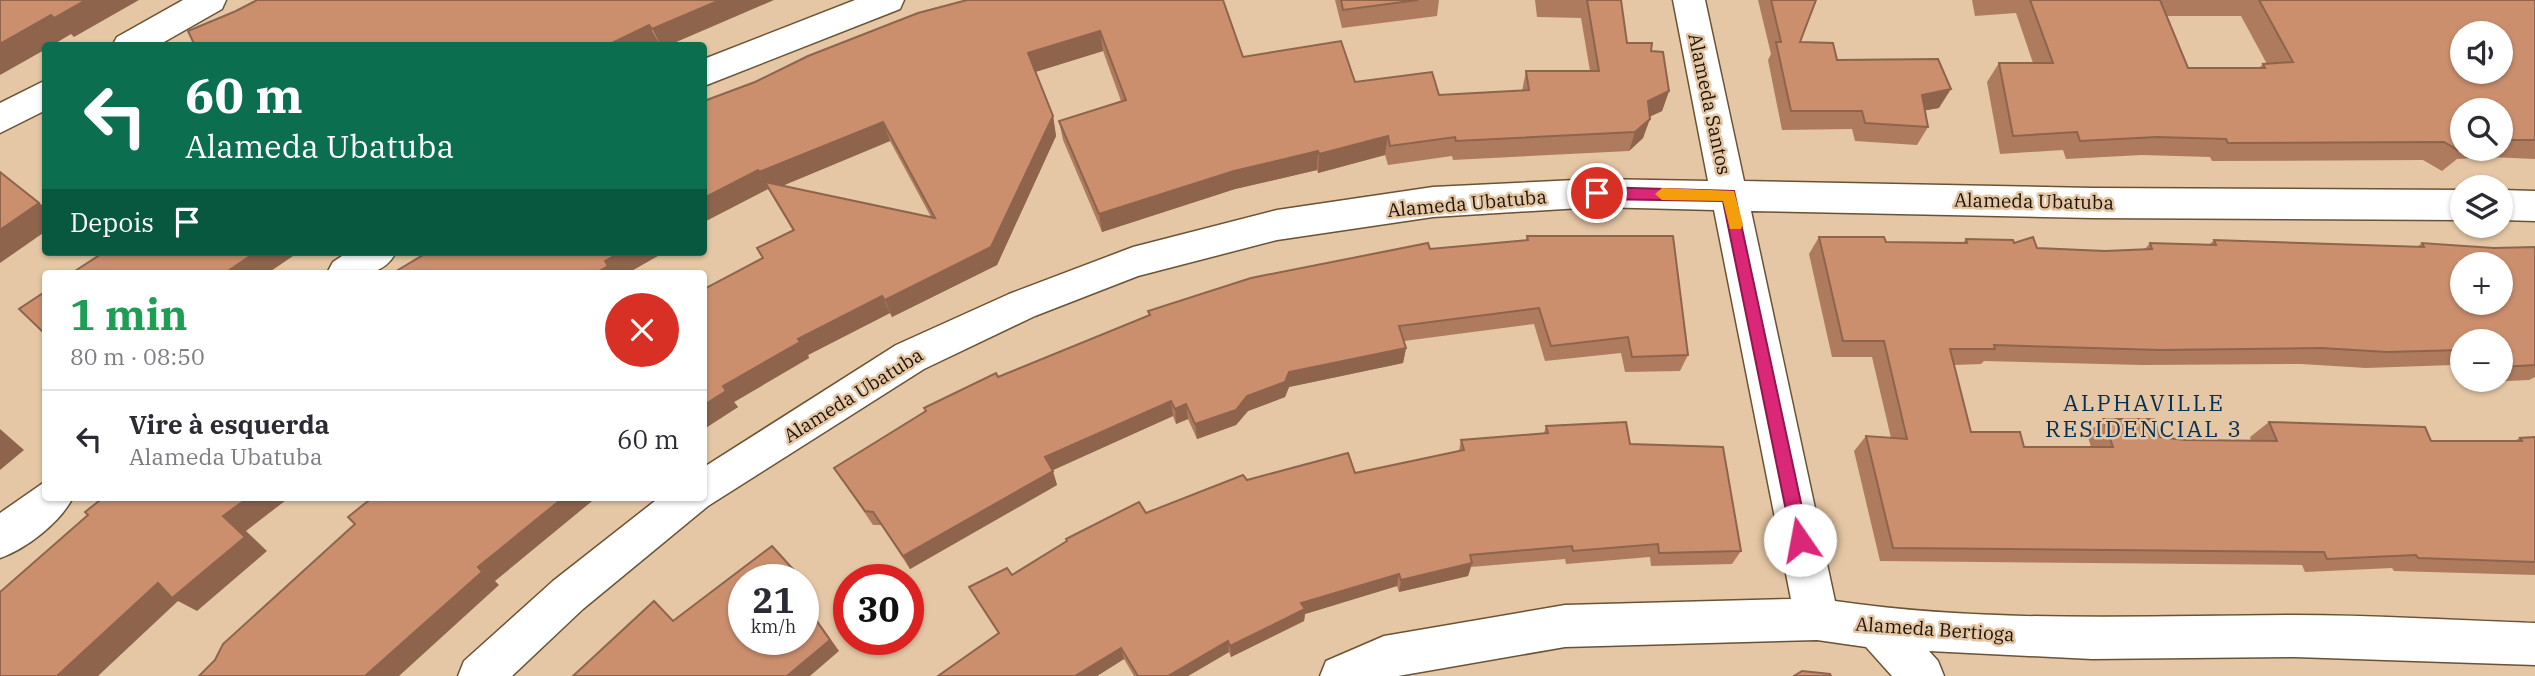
<!DOCTYPE html>
<html lang="pt">
<head>
<meta charset="utf-8">
<style>
	body { margin:0; font-family:"IBM Plex Serif",serif; background:#f7f7f7; color:#2b2b33; height:100vh; display:flex; flex-direction:column; font-size:26px; white-space:nowrap }
	* { box-sizing:border-box; margin:0 }
	p { font-size:23px; color:#7c7c81 }
	.icon { flex:none; width:38px; height:38px; fill:none; stroke:currentColor; stroke-width:2; stroke-linecap:round; stroke-linejoin:round }
	.map { position:relative; flex:1; overflow:hidden }
	.details { position:absolute; left:42px; top:270px; width:665px; height:231px; display:flex; flex-direction:column; background:#fff; border-radius:7px; box-shadow:0 2px 5px #0004 }
	.details>* { flex:none }
	.top-card { position:absolute; left:42px; top:42px; width:665px; height:214px; border-radius:7px; box-shadow:0 2px 5px #0004; background:#0b6e4f; color:#fff; overflow:hidden }
	.fabs { position:absolute; left:2450px; top:21px; display:grid; gap:14px }
	.fabs a { display:grid; place-items:center; width:63px; height:63px; border-radius:50%; background:#fff; box-shadow:0 2px 5px #0004; font-size:35px }
	.speed { position:absolute; left:728px; top:564px; display:flex; gap:14px; font-size:35px; font-weight:700; text-align:center }
	.speed>* { display:grid; place-content:center; width:91px; height:91px; border-radius:50%; background:#fff; box-shadow:0 2px 5px #0004; line-height:1 }
	.speed small { font-size:18px; font-weight:400 }
	.speed .limit { border:10px solid #d22; background:#fff; color:#111 }
	.pin { position:absolute; display:grid; place-items:center; width:60px; height:60px; color:#fff; margin:-30px; border:4px solid #fff; border-radius:50%; box-shadow:0 2px 7px #0007 }
	.me { position:absolute; width:77px; margin:-38px; rotate:348deg; stroke-linejoin:round; filter:drop-shadow(0 0 5px #0008) }
	.turn { display:flex; align-items:center; gap:24px; height:147px; padding:0 28px; font-size:32px }
	.turn .icon { width:91px; height:91px; stroke-width:2.5 }
	.turn b { display:block; font-size:49px; line-height:60px }
	.then { display:flex; align-items:center; height:66px; padding:0 28px; background:#0003; gap:14px; font-size:26px }
	.round { display:grid; place-items:center; flex:none; width:74px; height:74px; border-radius:37px; background:#f7f7f7 }
	.overview { display:flex; align-items:center; justify-content:space-between; height:119px; padding:0 28px }
	h1 { font-size:42px; font-weight:700; line-height:52px; color:#1e9e55 }
	ul { padding:0; list-style:none }
	li { display:flex; align-items:center; gap:21px; height:98px; padding:0 28px; border-top:2px solid #e1e1e2 }
	li div { flex:1 }
	li b { display:block; font-size:26px }
	li em { font-style:normal }
	.map>svg:first-child { display:block }
	.lines { fill:none; stroke-linecap:round; stroke-linejoin:round }
	.street-casing { stroke:#6b5234; stroke-width:3 }
	.street { fill:#fff; fill-rule:evenodd }
	.wall { fill:#af7b5f; fill-rule:evenodd }
	.shaded-wall { fill:#8e644d }
	.building { fill:#cb8f6e; stroke:#8e644d; stroke-width:2; fill-rule:evenodd }
	.route { fill:#db2777; stroke:#8e194d; stroke-width:2 }
	.slow { fill:#f59e0b }
	.labels { text-anchor:middle; dominant-baseline:central; stroke-width:5; stroke-linejoin:round; paint-order:stroke }
	.street-label { font-size:19px; fill:#1d1307; stroke:#e5c7a5 }
	.quarter-label { font-size:23px; letter-spacing:2px; fill:#053055; stroke:#e5c7a5 }
</style>
</head>
<body>
<div class="map">
<svg width="2535" height="676" viewBox="0 0 2535 676">
	<rect width="100%" height="100%" fill="#e5c7a5"/>
	<g class="lines">
		<g class="street-casing">
			<g id="street">
				<polygon points="183,0 226,0 222,9 157,46 112,46 117,37"/>
				<polygon points="855,0 904,0 900,9 704,86 704,59"/>
				<path d="M1673,0H1705L1744,181L2093,188L2462,190V220L2093,218L1751,211L1835,601C1984,623 2140,616 2291,615C2372,615 2454,620 2535,623V665L2295,657L2092,659L1929,651L1938,661L1944,676H1892L1866,647L1817,640L1565,647L1398,676H1320L1326,661L1384,636L1565,605L1791,599L1714,210L1597,207L1433,217L1277,240L1138,276L1035,316L924,369L708,506L583,609L512,676H458L464,661L553,581L660,497H704V467L896,345L1009,294L1133,247L1277,210L1433,187L1597,179L1708,181Z"/>
				<polygon points="46,80 46,110 0,133 0,103"/>
				<polygon points="2501,190 2535,191 2535,221 2501,220"/>
				<path d="M348,252H396C382,280 354,273 327,273L333,262Z"/>
				<path d="M46,481V497H73C61,522 26,549 0,558V513Z"/>
			</g>
		</g>
		<use href="#street" class="street"/>
	</g>
	<g class="wall">
		<path d="M967,0L1243,57L1355,82L1439,95L1522,91L1526,71H1590L1581,18L1537,17L1535,0H1621L1627,43L1651,51L1669,91L1662,111L1650,116L1643,138L1629,151L1453,160L1452,156L1388,165L1385,155L1318,173L1317,170L1235,189L1102,232L1063,140L1059,121L1121,101L1103,51L1035,72L1053,116L1056,136L997,265L892,317L890,313L808,355L809,358L734,402L738,407L704,429L762,258L793,231L768,189L704,222V101L755,82ZM890,141L931,217L782,186Z"/>
		<polygon points="1335,0 1439,0 1437,16 1342,28"/>
		<polygon points="1758,0 1816,0 1800,42 1939,108 1925,110 1928,127 1917,145 1855,141 1852,129 1782,130 1768,60 1771,54"/>
		<path d="M1972,0H2535V159L2490,157L2457,159L2442,171L2423,160L2212,161L2210,157L2142,155L2066,159L2063,150L2000,154L1987,82L1999,63H2033L2016,13L1975,16ZM2167,16H2241L2267,64H2263L2259,68H2188ZM2501,110V149H2462Z"/>
		<polygon points="1527,236 1688,355 1680,371 1625,372 1621,353 1545,361 1534,324 1404,341 1406,348 1403,363 1289,387 1285,397 1248,411 1236,425 1197,439 1188,419 1176,424 1173,416 1052,470 1057,485 910,569 881,525 873,525 834,468 998,377 1149,315 1148,311 1430,249 1526,240"/>
		<path d="M1819,237L1886,242L1963,243L1966,239L2014,243L2037,248L2105,251L2144,250L2150,243L2210,244L2214,240L2417,247L2422,243L2494,248L2535,247V377L2529,380L2461,383L2453,365L2366,368L2301,364L2143,365L1984,361L1981,364L1954,365L1971,432L2024,447H2091L2087,434L2103,419L2160,437L2185,440L2251,441L2250,437L2269,422L2431,441H2514L2520,438L2535,437V575L2394,571L2392,568L2305,572L2302,565L1880,561L1854,451L1866,436L1891,438L1872,357H1832L1809,254ZM2462,341H2501V380H2462Z"/>
		<polygon points="1546,426 1630,444 1741,551 1732,564 1651,566 1650,557 1566,564 1565,559 1471,567 1468,576 1399,592 1397,586 1305,614 1304,621 1231,657 1229,652 1188,676 1134,676 1124,659 1097,676 938,676 998,633 976,599 969,587 1012,575 1146,513 1247,480 1355,473 1459,451 1461,440 1544,433"/>
	</g>
	<g class="shaded-wall">
		<polygon points="86,0 139,0 74,37 71,34 51,46 46,46 46,49 0,75 0,44 51,15"/>
		<polygon points="720,0 774,0 667,46 661,46 652,29"/>
		<polygon points="649,25 660,44 656,46 606,46"/>
		<polygon points="1100,31 1103,51 1032,73 1028,53"/>
		<polygon points="1951,89 1939,108 1911,113 1922,95"/>
		<polygon points="1669,91 1662,111 1641,121 1648,101"/>
		<polygon points="1053,116 1056,136 997,265 892,317 885,300"/>
		<polygon points="1650,119 1643,138 1629,151 1635,132"/>
		<polygon points="883,122 890,141 770,191 765,182 769,191 759,172"/>
		<polygon points="1388,136 1385,155 1318,173 1319,154"/>
		<polygon points="1318,151 1317,170 1235,189 1102,232 1099,214 1234,171"/>
		<polygon points="758,170 768,189 704,222 704,198"/>
		<polygon points="39,203 46,208 46,231 0,263 0,230"/>
		<polygon points="256,252 299,252 268,273 225,273"/>
		<polygon points="621,252 665,252 628,273 596,273 605,261"/>
		<polygon points="882,296 890,313 808,355 809,358 734,402 738,407 704,429 704,405 723,386 798,339"/>
		<polygon points="1406,348 1403,363 1289,387 1285,397 1248,411 1236,425 1197,439 1195,424 1289,372"/>
		<polygon points="1171,401 1173,416 1049,472 1045,457"/>
		<polygon points="1186,404 1188,419 1176,424 1175,409"/>
		<polygon points="0,429 24,450 0,470"/>
		<polygon points="1053,471 1057,485 910,569 903,556"/>
		<polygon points="249,497 290,497 246,531 267,551 197,611 178,601 98,676 57,676 158,583 223,516"/>
		<polygon points="564,497 605,497 600,500 597,497 495,581 499,585 399,676 365,676 478,567"/>
		<polygon points="1472,563 1468,576 1399,592 1401,580"/>
		<polygon points="1399,574 1397,586 1305,614 1304,621 1231,657 1230,646 1301,603"/>
		<polygon points="803,581 810,590 803,595"/>
		<polygon points="803,600 839,651 810,676 787,676"/>
		<polygon points="1228,641 1229,652 1188,676 1168,676"/>
		<polygon points="1121,648 1124,659 1097,676 1075,676"/>
	</g>
	<g class="building">
		<polygon points="0,0 86,0 54,18 51,15 0,44"/>
		<polygon points="257,0 720,0 652,29 649,25 606,46 195,46 188,31 236,11"/>
		<polygon points="967,0 1223,0 1243,57 1341,41 1355,82 1432,72 1439,95 1529,90 1526,71 1599,71 1587,0 1621,0 1627,43 1652,43 1651,51 1663,52 1669,91 1648,101 1650,119 1635,132 1456,141 1455,137 1390,146 1388,136 1319,154 1318,151 1234,171 1099,214 1059,121 1126,100 1100,31 1028,53 1053,116 991,247 885,300 882,296 798,339 800,342 723,386 726,391 704,405 704,289 763,258 757,248 794,230 765,182 935,218 883,122 759,172 758,170 704,198 704,101 755,82 808,56 918,13"/>
		<polygon points="1341,0 1418,0 1343,10"/>
		<polygon points="1771,0 1816,0 1800,42 1833,43 1837,60 1938,59 1951,89 1922,95 1928,127 1865,123 1862,111 1791,111 1776,42 1781,42"/>
		<path d="M2030,0H2160L2188,68H2265L2263,64L2293,62L2259,0H2535V140H2501V110H2462V149H2468L2463,153L2444,142L2228,143L2226,139L2157,137L2080,141L2077,132L2013,136L1999,63H2053ZM2462,33H2501V72H2462Z"/>
		<polygon points="0,172 39,203 0,230"/>
		<polygon points="1527,236 1673,236 1688,355 1632,357 1628,337 1551,346 1539,308 1399,326 1406,348 1289,372 1285,382 1247,396 1236,410 1195,424 1186,404 1175,409 1171,401 1045,457 1053,471 903,556 873,512 865,511 834,468 926,411 924,408 996,373 998,377 1150,315 1148,311 1251,278 1428,243 1430,249 1528,240"/>
		<path d="M1819,237H1884L1886,242L1967,243L1966,239L2013,240L2014,243L2033,237L2037,248L2105,251L2152,249L2150,243L2216,245L2214,240L2424,247L2422,243L2494,248L2535,247V365L2501,367V341H2462V350L2387,352L2321,348L2160,350L1994,345L1995,349H1950L1971,432H2020L2024,447H2113L2103,419H2154L2160,437L2185,440L2277,441L2269,422L2425,427L2431,441H2522L2520,438L2535,437V562L2418,558L2416,555L2327,559L2324,552L1893,548L1866,436L1907,439L1884,341H1843ZM2462,264H2501V303H2462Z"/>
		<polygon points="99,252 256,252 225,273 72,273 101,254"/>
		<polygon points="428,252 621,252 605,261 608,266 596,273 400,273 398,270"/>
		<polygon points="46,291 46,335 19,309"/>
		<polygon points="1626,422 1630,444 1723,447 1741,551 1659,553 1658,544 1573,551 1572,546 1470,555 1472,563 1401,580 1399,574 1301,603 1305,609 1230,646 1228,641 1168,676 1138,676 1121,648 1075,676 938,676 999,633 969,587 1007,568 1012,575 1067,541 1066,539 1139,502 1146,513 1243,475 1247,480 1348,453 1355,473 1464,450 1461,440 1548,433 1546,426"/>
		<polygon points="104,497 249,497 223,516 245,537 172,598 158,583 57,676 0,676 0,592 88,515 85,512"/>
		<polygon points="373,497 391,497 393,500 397,497 564,497 478,567 482,572 365,676 199,676 215,660 223,644 355,524 348,517"/>
		<polygon points="772,546 801,578 799,579 744,579 744,639 803,639 803,602 830,640 787,676 573,676 654,601 673,621"/>
		<polygon points="1802,671 1830,674 1831,676 1794,676"/>
	</g>
	<polygon class="route" points="1597,187 1734,191 1809,540 1807,545 1794,545 1792,540 1723,201 1597,199 1589,193"/>
	<polygon class="slow" points="1662,188 1734,191 1743,224 1741,229 1730,229 1723,201 1662,200 1655,194"/>
	<g class="labels">
		<g class="street-label">
			<text transform="translate(1710 104) rotate(78)">Alameda Santos</text>
			<text transform="translate(2034 201) rotate(1)">Alameda Ubatuba</text>
			<text transform="translate(1467 203) rotate(-5)">Alameda Ubatuba</text>
			<text transform="translate(853 395) rotate(-32)">Alameda Ubatuba</text>
			<text transform="translate(1935 629) rotate(4)">Alameda Bertioga</text>
		</g>
		<g class="quarter-label">
			<text x="2144" y="402">ALPHAVILLE<tspan x="2144" dy="26">RESIDENCIAL 3</tspan></text>
		</g>
	</g>
</svg>
<div class="fabs">
<a><svg class="icon" aria-label="sound" viewBox="0 0 24 24"><path d="M4 9h4l5-4v14l-5-4H4zM17 9q2 3 0 6"/></svg></a>
<a><svg class="icon" aria-label="search" viewBox="0 0 24 24"><circle cx="10" cy="10" r="6"/><path d="M15 15l6 6"/></svg></a>
<a><svg class="icon" aria-label="layers" viewBox="0 0 24 24"><path d="M12 4l9 5-9 5-9-5zM3 14l9 5 9-5"/></svg></a>
<a>+</a>
<a>−</a>
</div>
<div class="speed"><div>21<small>km/h</small></div><div class="limit">30</div></div>
<div class="pin" style="left:1597px;top:193px;background:#d93025"><svg class="icon" aria-label="arrive" viewBox="0 0 24 24"><path d="M6 21V4h12l-3 4 3 4H6"/></svg></div>
<svg class="me" style="left:1800px;top:540px" viewBox="-20 -20 40 40"><circle r="19" fill="#fff"/><path d="M0-13L10 11 0 6-10 11z" fill="#db2777"/></svg>
<div class="top-card">
<div class="turn"><svg class="icon" aria-label="left" viewBox="0 0 24 24"><path d="M17 20v-9H6M10 6l-5 5 5 5"/></svg><div><b>60 m</b>Alameda Ubatuba</div></div>
<div class="then">Depois<svg class="icon" aria-label="arrive" viewBox="0 0 24 24"><path d="M6 21V4h12l-3 4 3 4H6"/></svg></div>
</div>
<section class="details">
<div class="overview"><div><h1>1 min</h1><p>80 m · 08:50</p></div><a class="round" style="background:#d93025;color:#fff"><svg class="icon" aria-label="close" viewBox="0 0 24 24"><path d="M6 6l12 12M18 6L6 18"/></svg></a></div>
<ul>
<li><svg class="icon" aria-label="left" viewBox="0 0 24 24"><path d="M17 20v-9H6M10 6l-5 5 5 5"/></svg><div><b>Vire à esquerda</b><p>Alameda Ubatuba</p></div><em>60 m</em></li>
</ul>
</section>
</div>
</body>
</html>
